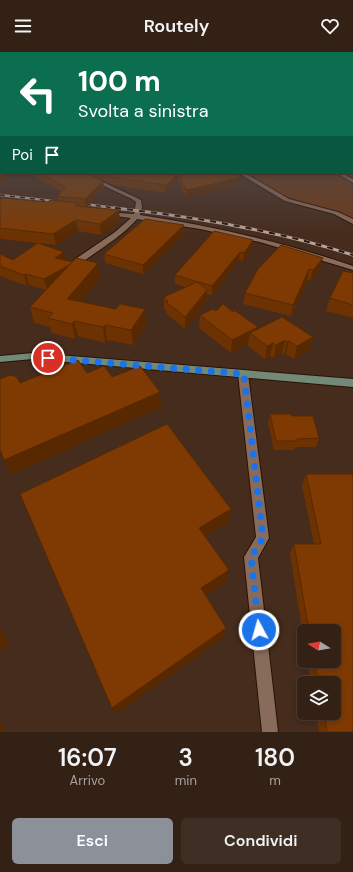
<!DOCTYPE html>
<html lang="it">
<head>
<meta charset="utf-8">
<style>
	body { margin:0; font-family:"DM Sans",sans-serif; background:#3f2e23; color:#f1f3f6; height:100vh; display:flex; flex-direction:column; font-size:15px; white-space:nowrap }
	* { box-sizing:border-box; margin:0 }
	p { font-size:13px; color:#a9a3a1 }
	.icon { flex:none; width:22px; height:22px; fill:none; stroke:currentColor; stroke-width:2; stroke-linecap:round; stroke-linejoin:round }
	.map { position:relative; height:680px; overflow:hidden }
	.side { display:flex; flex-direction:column; background:#342116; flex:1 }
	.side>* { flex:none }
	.hud { position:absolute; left:0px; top:0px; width:353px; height:122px; box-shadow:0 2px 6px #0003,0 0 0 1px #4e3e35; background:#0b6e4f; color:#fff; overflow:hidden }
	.needle { width:26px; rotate:281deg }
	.buttons { position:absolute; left:297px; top:572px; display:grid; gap:8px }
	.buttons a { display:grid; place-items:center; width:44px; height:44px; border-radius:6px; background:#342116; box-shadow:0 2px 6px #0003,0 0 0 1px #4e3e35; font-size:20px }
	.pin { position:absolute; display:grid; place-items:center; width:34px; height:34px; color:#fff; margin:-17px; border:2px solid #fff; border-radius:50%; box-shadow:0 1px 4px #0007 }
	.me { position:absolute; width:44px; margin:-22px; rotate:354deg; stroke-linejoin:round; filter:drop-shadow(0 0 3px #0008) }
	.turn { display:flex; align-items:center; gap:14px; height:84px; padding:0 12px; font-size:18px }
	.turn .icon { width:52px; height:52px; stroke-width:2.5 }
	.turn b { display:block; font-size:28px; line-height:34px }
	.then { display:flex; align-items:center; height:38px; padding:0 12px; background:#0003; gap:8px; font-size:15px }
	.eta { display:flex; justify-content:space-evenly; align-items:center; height:68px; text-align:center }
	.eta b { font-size:24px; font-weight:600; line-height:28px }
	.primary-button { display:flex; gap:8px; margin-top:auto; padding:8px 12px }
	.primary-button a { flex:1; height:46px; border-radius:6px; background:#8c9099; color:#fff; font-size:16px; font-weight:600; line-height:46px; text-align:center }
	.primary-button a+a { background:#3f2e23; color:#f1f3f6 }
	header { display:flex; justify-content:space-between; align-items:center; height:52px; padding:0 12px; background:#342116; font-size:18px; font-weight:600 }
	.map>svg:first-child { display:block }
	.green { fill:#6d3916 }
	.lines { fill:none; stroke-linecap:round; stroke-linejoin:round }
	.lane-casing { stroke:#2a1305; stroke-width:2 }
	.street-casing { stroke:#2a1305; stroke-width:2 }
	.secondary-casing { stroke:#2a1305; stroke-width:2 }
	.lane { fill:#886b5a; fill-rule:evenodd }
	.street { fill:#886b5a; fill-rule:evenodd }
	.secondary { fill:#718976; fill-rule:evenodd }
	.rail-far1-casing { stroke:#b9a499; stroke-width:2.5 }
	.rail-casing { stroke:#b9a499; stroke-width:3 }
	.rail-far1 { stroke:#231711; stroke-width:1.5; stroke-dasharray:5; stroke-linecap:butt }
	.rail { stroke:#231711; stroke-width:2; stroke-dasharray:6; stroke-linecap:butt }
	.wall { fill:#6c3202 }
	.shaded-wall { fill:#582901 }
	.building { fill:#7e3a02; stroke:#582901 }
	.route { stroke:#1a73e8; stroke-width:7; stroke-dasharray:0 12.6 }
</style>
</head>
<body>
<header><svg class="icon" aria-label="menu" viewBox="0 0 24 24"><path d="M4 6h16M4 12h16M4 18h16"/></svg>Routely<svg class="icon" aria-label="heart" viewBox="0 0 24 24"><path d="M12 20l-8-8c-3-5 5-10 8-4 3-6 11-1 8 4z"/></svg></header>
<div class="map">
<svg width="353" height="680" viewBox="0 0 353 680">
	<rect width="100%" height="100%" fill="#452c1d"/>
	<path class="green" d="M352,88L353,167C333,157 312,155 291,147C276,141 259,131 246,121H352Z"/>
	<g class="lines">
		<g class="lane-casing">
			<polygon id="lane" points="336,121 342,121 353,127 353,131"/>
		</g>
		<g class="street-casing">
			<g id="street">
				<path d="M76,121H84L141,148L142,155L140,163C212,174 283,190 353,214V218L260,190L200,177L137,167C122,185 99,197 80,212H74V208L115,180L131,166L106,163L103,161L104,160L134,162L136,150L132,147Z"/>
				<polygon points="238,121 245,121 289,147 338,160 353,167 353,172 334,162 285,149"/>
				<polygon points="243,319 248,322 269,486 258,506 278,680 262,680 244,505 256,485 238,322"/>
			</g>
		</g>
		<g class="secondary-casing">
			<polygon id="secondary" points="33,301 353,327 353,335 33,307 0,310 0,304"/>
		</g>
		<use href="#lane" class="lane"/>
		<use href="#street" class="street"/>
		<use href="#secondary" class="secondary"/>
		<g class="rail-far1-casing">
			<g id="rail-far1">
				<polyline points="0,143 61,150"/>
				<polyline points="76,151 123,157"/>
			</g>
		</g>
		<g class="rail-casing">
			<path id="rail" d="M115,156C196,165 275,178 353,203"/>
		</g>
		<use href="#rail-far1" class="rail-far1"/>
		<use href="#rail" class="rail"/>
	</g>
	<g class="wall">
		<polygon points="26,121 87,121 103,129 104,136 86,155 79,154 120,169 101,183 78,179 56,193 39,191 66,208 100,226 80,250 146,273 133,293 107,288 105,291 78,284 75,287 52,281 50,275 34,271 30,255 46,238 29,233 27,234 0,224 0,202 13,208 37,191 0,187 0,147 48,150 58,148 57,144 61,139"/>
		<polygon points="88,121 235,121 241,125 240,133 186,145 178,128 168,139 165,141 113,133"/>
		<polygon points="184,173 184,182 143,222 105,211 104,202"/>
		<polygon points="214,179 252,197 243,209 239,208 212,243 207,242 206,250 185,277 167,262 166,259 164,257 164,245 186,235 175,232 175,223"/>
		<polygon points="320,216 310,229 307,228 291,264 243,252 245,241 258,217"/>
		<polygon points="353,221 353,266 326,259 330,246"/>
		<polygon points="216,259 258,277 313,285 309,298 294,307 286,302 284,303 282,301 274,306 270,304 265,307 248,294 248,291 231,301 199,276 200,263"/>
		<polygon points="270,362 292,364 319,386 316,395 295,395 294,398 274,398 268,371"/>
		<polygon points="306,422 353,422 353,680 319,680 316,661 334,661 334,631 311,631 307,609 334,609 334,579 304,579 304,590 290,502 294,492 314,492 302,434"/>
	</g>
	<g class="shaded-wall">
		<polygon points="5,121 15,121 1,134 0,131 0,125"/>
		<polygon points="178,121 178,128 168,139 165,141 165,133"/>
		<polygon points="241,125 240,133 186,145 186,138"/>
		<polygon points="103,129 104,136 86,155 85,147"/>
		<polygon points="119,158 120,169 101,183 100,172"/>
		<polygon points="76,168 78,179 56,193 53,182"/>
		<polygon points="184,173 184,182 143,222 143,213"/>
		<polygon points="253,188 252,197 243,209 244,201"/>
		<polygon points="64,200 66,210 55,206"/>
		<polygon points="240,200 239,208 212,243 212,234"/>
		<polygon points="323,206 320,216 310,229 313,218"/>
		<polygon points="75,210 47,238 44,227"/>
		<polygon points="98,211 100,226 70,262 67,247"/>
		<polygon points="309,217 307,228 291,264 293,253"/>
		<polygon points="26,222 29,233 27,234 24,223"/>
		<polygon points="207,238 206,250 185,277 185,265"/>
		<polygon points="145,257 146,273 133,293 131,278"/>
		<polygon points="74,269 78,284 75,287 72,272"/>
		<polygon points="105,273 107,288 105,291 103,275"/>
		<polygon points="258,275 256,286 250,281 248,291 231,301 232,288"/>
		<polygon points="313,285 309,298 294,307 297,294"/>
		<polygon points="285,288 282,301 274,306 276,293"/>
		<polygon points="289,289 286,302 284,303 287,290"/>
		<polygon points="273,291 270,304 265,307 267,294"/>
		<polygon points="160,340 161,355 11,423 4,408"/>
		<polygon points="231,457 229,470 198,489 199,476"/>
		<polygon points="229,518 226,530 199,548 201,536"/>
		<polygon points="226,576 223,586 116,662 112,656"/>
		<polygon points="0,578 9,590 0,599"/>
		<polygon points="0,671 7,680 0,680"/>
	</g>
	<g class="building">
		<polygon points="0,88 1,88 1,121 5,121 0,125"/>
		<polygon points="39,121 87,121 103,129 85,147 57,144 66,135"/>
		<polygon points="103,121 178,121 168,132 165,133 112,125"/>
		<polygon points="179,121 235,121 241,125 186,138"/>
		<polygon points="2,146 48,150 50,148 78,151 75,154 119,158 100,172 76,168 53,182 0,176 0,147"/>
		<polygon points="145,167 184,173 143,213 104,202"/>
		<polygon points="214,179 253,188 244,201 240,200 212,234 175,223"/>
		<polygon points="38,191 64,200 55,206 73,210 71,212 44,227 26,222 24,223 0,214 0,202 13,208"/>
		<polygon points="281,193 323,206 313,218 309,217 293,253 245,241 258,217"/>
		<polygon points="76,206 98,211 67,247 116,257 120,252 145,257 131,278 105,273 103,275 74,269 72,272 48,266 53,261 30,255"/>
		<polygon points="343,219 353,221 353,253 330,246"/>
		<polygon points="197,230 207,238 185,265 166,250 168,249 164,245"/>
		<polygon points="223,252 233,260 234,258 258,275 232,288 200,263 213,257 216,259"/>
		<polygon points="282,265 313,285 297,294 289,289 287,290 285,288 276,293 273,291 267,294 250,281"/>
		<polygon points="78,308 87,321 104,314 112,325 140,314 160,340 4,408 0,398 0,327 10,323 17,325 20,331"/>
		<polygon points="270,362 291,362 292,364 313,364 319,386 297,387 297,389 276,389"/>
		<polygon points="167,372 231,457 199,476 229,518 201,536 226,576 112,656 20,442"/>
		<polygon points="306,422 353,422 353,680 327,680 324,661 334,661 334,631 318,631 315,609 334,609 334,579 309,579 294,492 321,492"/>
	</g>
	<linearGradient id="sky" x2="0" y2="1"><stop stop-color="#261810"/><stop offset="0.48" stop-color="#564b4c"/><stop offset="1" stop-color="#564b4c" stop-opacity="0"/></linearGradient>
	<rect width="353" height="184" fill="url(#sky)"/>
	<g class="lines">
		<polyline class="route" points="48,306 244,322 263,486 251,505 259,578"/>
	</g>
</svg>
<div class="buttons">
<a><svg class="needle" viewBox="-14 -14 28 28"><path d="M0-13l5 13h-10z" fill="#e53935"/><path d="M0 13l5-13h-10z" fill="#a9a3a1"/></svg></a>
<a><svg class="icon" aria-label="layers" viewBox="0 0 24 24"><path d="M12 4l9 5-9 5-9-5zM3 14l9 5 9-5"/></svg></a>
</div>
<div class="pin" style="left:48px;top:306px;background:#d93025"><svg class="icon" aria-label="arrive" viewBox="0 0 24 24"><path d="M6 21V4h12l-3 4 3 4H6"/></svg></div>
<svg class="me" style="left:259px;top:578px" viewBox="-20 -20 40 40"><circle r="17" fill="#1a73e8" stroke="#fff" stroke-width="3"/><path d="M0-11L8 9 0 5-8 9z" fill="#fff"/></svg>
<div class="hud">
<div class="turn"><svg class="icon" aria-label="left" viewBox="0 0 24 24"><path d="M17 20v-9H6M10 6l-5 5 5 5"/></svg><div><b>100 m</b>Svolta a sinistra</div></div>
<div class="then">Poi<svg class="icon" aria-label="arrive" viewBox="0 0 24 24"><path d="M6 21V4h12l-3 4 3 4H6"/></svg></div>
</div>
</div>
<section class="side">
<div class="eta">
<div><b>16:07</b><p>Arrivo</p></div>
<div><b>3</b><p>min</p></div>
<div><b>180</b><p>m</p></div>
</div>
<div class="primary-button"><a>Esci</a><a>Condividi</a></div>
</section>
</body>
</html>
